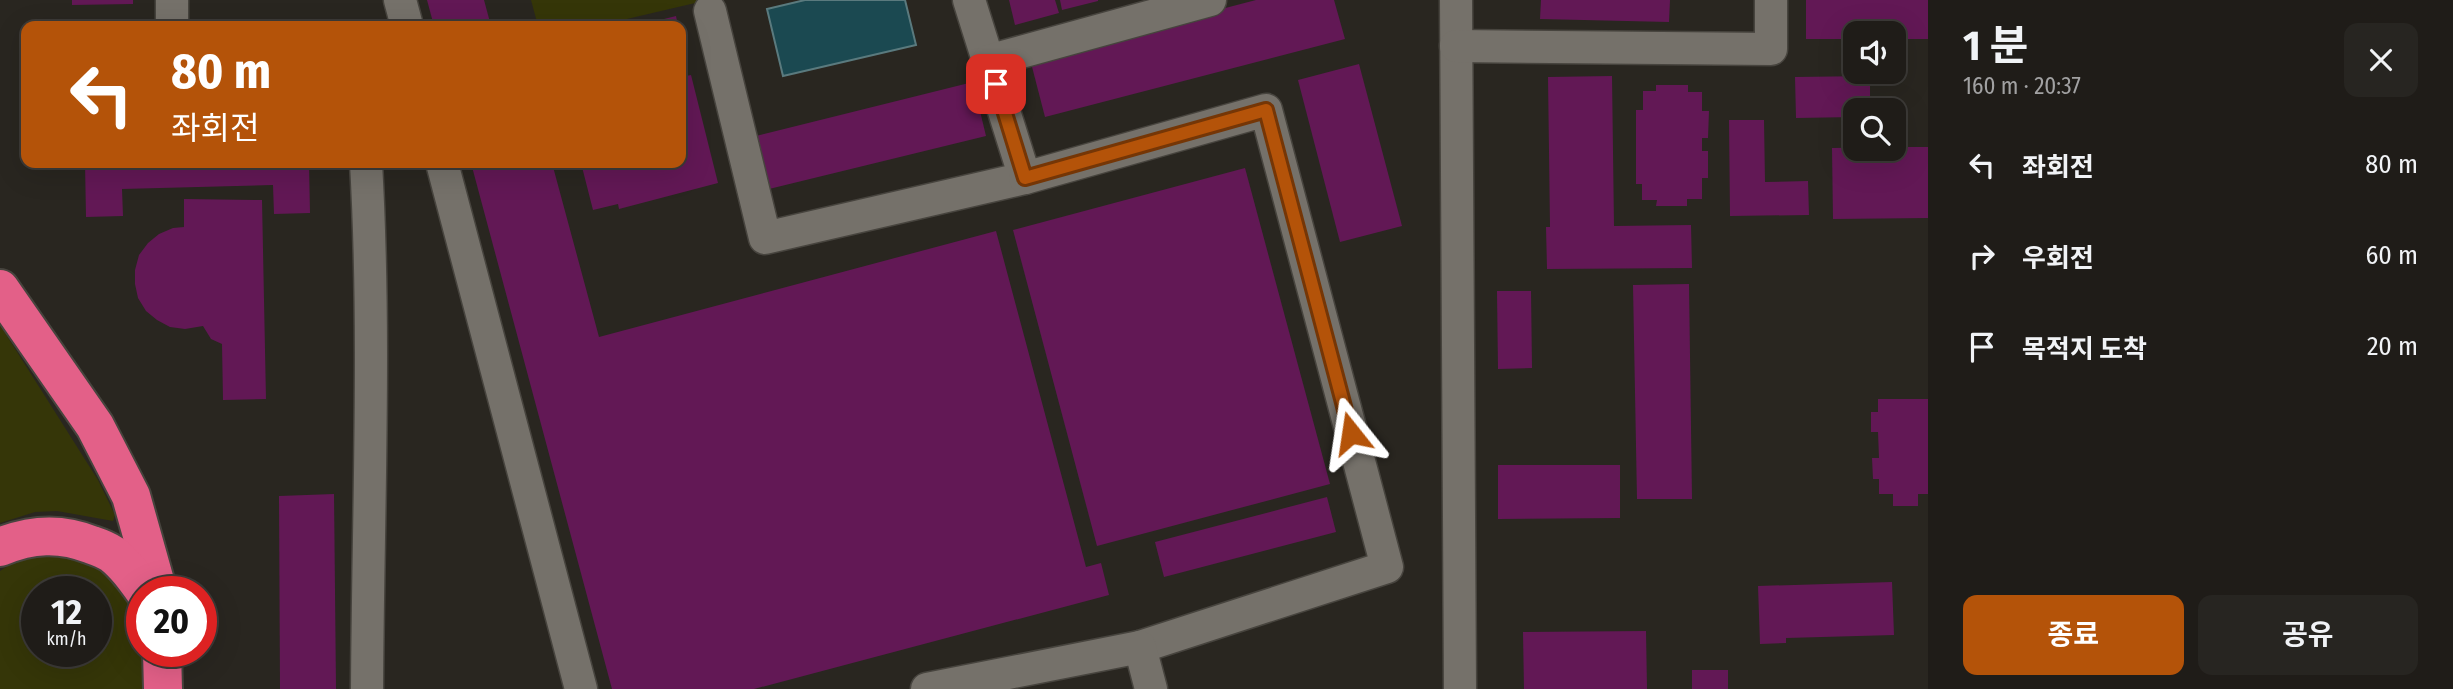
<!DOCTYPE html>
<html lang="ko">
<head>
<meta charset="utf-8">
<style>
	body { margin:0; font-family:"Fira Sans Condensed","Noto Sans KR",sans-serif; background:#272521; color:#f1f3f6; height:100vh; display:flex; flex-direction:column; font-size:26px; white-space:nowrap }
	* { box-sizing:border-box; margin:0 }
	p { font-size:23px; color:#a1a1a2 }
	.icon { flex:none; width:38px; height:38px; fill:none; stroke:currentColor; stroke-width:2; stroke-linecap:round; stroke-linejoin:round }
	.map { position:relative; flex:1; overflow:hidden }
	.panel { display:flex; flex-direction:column; background:#1f1c18; width:525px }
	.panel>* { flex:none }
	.hud { position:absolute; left:21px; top:21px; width:665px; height:147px; border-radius:14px; box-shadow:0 7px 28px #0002,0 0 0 2px #3c3a37; background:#b45309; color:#fff; overflow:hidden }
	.buttons { position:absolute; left:1843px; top:21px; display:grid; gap:14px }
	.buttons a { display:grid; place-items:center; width:63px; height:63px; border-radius:14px; background:#1f1c18; box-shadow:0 7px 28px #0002,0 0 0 2px #3c3a37; font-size:35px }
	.speed { position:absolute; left:21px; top:576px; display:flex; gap:14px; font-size:35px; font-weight:700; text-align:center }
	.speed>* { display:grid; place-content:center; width:91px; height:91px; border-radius:50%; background:#1f1c18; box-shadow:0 7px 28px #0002,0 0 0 2px #3c3a37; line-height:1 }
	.speed small { font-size:18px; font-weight:400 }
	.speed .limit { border:10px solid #d22; background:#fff; color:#111 }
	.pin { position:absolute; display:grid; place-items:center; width:60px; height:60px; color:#fff; margin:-30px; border-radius:14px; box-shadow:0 4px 10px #0006 }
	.me { position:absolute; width:77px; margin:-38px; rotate:345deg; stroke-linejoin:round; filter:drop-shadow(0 0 5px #0008) }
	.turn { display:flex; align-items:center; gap:24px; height:147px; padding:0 35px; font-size:32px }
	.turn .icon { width:91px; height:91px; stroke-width:2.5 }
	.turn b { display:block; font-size:49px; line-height:60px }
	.round { display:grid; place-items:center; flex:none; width:74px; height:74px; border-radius:14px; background:#272521 }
	.overview { display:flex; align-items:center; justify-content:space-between; height:119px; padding:0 35px }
	h1 { font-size:42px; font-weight:700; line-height:52px }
	.button { display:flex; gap:14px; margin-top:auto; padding:14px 35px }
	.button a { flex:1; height:80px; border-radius:14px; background:#b45309; color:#fff; font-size:28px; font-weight:700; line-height:80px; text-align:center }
	.button a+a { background:#272521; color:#f1f3f6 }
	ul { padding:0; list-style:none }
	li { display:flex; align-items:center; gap:21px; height:91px; padding:0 35px }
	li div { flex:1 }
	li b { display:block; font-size:26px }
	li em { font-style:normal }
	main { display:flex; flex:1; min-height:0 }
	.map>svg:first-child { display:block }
	.green { fill:#353608; fill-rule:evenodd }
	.water { fill:#1b4951; stroke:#5a7a7e; stroke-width:2 }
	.building { fill:#621855 }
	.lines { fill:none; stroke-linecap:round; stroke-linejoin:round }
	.minor-casing { stroke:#47443e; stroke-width:35 }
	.highway-casing { stroke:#47443e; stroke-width:42 }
	.minor { stroke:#75716a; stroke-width:32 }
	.highway { stroke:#e36088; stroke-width:38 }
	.route-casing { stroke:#753606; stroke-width:18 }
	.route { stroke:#b45309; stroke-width:12 }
</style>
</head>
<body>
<main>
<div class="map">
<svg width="1928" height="689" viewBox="0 0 1928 689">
	<rect width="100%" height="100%" fill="#292620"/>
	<g class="green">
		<polygon points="531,0 708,0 597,26 538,26"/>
		<polygon points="0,325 98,480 115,515 113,521 57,511 35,512 0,523"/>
		<path d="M50,551L102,566L129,593L141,613L144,689H0V571L20,558ZM37,592H96V651H37Z"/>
	</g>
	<polygon class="water" points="805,0 905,0 916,45 783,76 767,9"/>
	<g class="building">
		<polygon points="72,0 133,0 133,4 72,5"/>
		<polygon points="427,0 484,0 491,26 434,26"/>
		<polygon points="1009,0 1055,0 1059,13 1015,25"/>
		<polygon points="1060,0 1098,0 1098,1 1062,10"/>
		<polygon points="1256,0 1334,0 1345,39 1045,117 1030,59"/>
		<polygon points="1541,0 1670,0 1669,22 1540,19"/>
		<polygon points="1806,0 1928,0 1928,39 1894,39 1894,33 1855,33 1855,39 1806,39"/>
		<polygon points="676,16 678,26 640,26 640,25"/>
		<polygon points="1359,64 1402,226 1340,242 1298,80"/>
		<polygon points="691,75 718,183 619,209 618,204 593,210 581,163 624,163 625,165 634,163 681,163 681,77"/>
		<polygon points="1612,76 1614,226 1691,225 1692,268 1547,269 1546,227 1550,227 1548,77"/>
		<polygon points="1870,76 1870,110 1855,110 1855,117 1796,118 1795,77"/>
		<polygon points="973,82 986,136 769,189 756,136"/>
		<polygon points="1656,85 1688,85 1688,92 1702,92 1702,111 1709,111 1708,138 1702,138 1702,151 1708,151 1708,178 1702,178 1702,199 1687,199 1687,206 1656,206 1657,200 1642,200 1642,184 1636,184 1636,110 1643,110 1643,91 1656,91"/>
		<polygon points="1729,120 1764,120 1765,182 1808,181 1809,215 1730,216"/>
		<polygon points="1894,147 1928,147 1928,218 1833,219 1832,148"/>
		<polygon points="85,163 309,163 310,213 274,214 273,185 122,189 123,216 86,217"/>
		<polygon points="471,163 552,163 599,337 996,231 1086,567 1101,563 1109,595 754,689 612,689"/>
		<polygon points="1245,168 1330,484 1097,546 1013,230"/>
		<polygon points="184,199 262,200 266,399 223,400 222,344 211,339 203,326 185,329 170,327 157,320 146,311 138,298 135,284 135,270 139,255 148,243 159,234 173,228 184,227"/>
		<polygon points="1689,284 1692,499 1637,499 1633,285"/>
		<polygon points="1497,291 1531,291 1532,368 1498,369"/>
		<polygon points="1878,399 1928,399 1928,494 1918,494 1918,506 1893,506 1893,494 1879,494 1879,479 1873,479 1872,458 1879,458 1878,432 1871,432 1871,412 1878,412"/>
		<polygon points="1498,465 1620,465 1620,518 1498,519"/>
		<polygon points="334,494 336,689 280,689 279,496"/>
		<polygon points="1327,497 1336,532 1164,577 1155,542"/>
		<polygon points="1892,582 1894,635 1786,638 1786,643 1760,644 1758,586"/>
		<polygon points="1646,631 1647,689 1524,689 1523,632"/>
		<rect x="1692" y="670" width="36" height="19"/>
	</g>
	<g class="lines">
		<g class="minor-casing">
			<g id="minor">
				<polyline points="172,0 172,26"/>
				<polyline points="400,0 407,26"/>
				<polyline points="1456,0 1460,689"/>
				<polyline points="710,11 765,238 1025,178 969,0"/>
				<polyline points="1456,46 1771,49 1771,0"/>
				<polyline points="988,61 1210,0"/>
				<path d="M366,163C376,338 368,514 367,689"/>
				<polyline points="442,163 581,689"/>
				<polyline points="1025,178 1266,110 1387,567 1140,647"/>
				<polyline points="927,689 1140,647 1151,689"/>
			</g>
		</g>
		<g class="highway-casing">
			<g id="highway">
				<polyline points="0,289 95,426 131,496 158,592"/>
				<path d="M0,547C31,534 60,532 92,545C98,547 106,550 112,554C125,564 135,578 145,592"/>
				<polyline points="162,651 163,689"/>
			</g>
		</g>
		<use href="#minor" class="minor"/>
		<use href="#highway" class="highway"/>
	</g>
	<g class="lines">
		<g class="route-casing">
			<polyline id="route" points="996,84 1025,178 1266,110 1351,433"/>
		</g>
		<use href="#route" class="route"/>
	</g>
</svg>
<div class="buttons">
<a><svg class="icon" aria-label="sound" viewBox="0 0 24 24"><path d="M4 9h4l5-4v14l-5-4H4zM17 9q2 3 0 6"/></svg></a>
<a><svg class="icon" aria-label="search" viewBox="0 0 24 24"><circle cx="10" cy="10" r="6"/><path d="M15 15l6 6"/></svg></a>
</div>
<div class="speed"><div>12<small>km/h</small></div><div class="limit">20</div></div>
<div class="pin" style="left:996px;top:84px;background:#d93025"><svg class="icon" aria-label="arrive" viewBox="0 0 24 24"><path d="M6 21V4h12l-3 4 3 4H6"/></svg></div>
<svg class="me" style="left:1351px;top:433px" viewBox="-20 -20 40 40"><path d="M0-17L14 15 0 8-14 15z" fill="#b45309" stroke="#fff" stroke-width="4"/></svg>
<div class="hud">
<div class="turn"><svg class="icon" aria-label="left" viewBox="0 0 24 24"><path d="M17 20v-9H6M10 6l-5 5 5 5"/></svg><div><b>80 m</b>좌회전</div></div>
</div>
</div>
<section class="panel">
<div class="overview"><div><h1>1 분</h1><p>160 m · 20:37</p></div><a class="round"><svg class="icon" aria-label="close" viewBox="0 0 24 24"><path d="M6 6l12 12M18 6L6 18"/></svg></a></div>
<ul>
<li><svg class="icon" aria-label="left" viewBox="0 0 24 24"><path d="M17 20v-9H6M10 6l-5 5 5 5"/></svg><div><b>좌회전</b></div><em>80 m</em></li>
<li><svg class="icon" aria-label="right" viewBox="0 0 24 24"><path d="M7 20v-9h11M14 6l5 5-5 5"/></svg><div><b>우회전</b></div><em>60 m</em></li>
<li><svg class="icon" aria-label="arrive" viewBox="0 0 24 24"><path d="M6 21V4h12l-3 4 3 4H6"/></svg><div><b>목적지 도착</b></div><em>20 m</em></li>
</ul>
<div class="button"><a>종료</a><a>공유</a></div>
</section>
</main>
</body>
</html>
